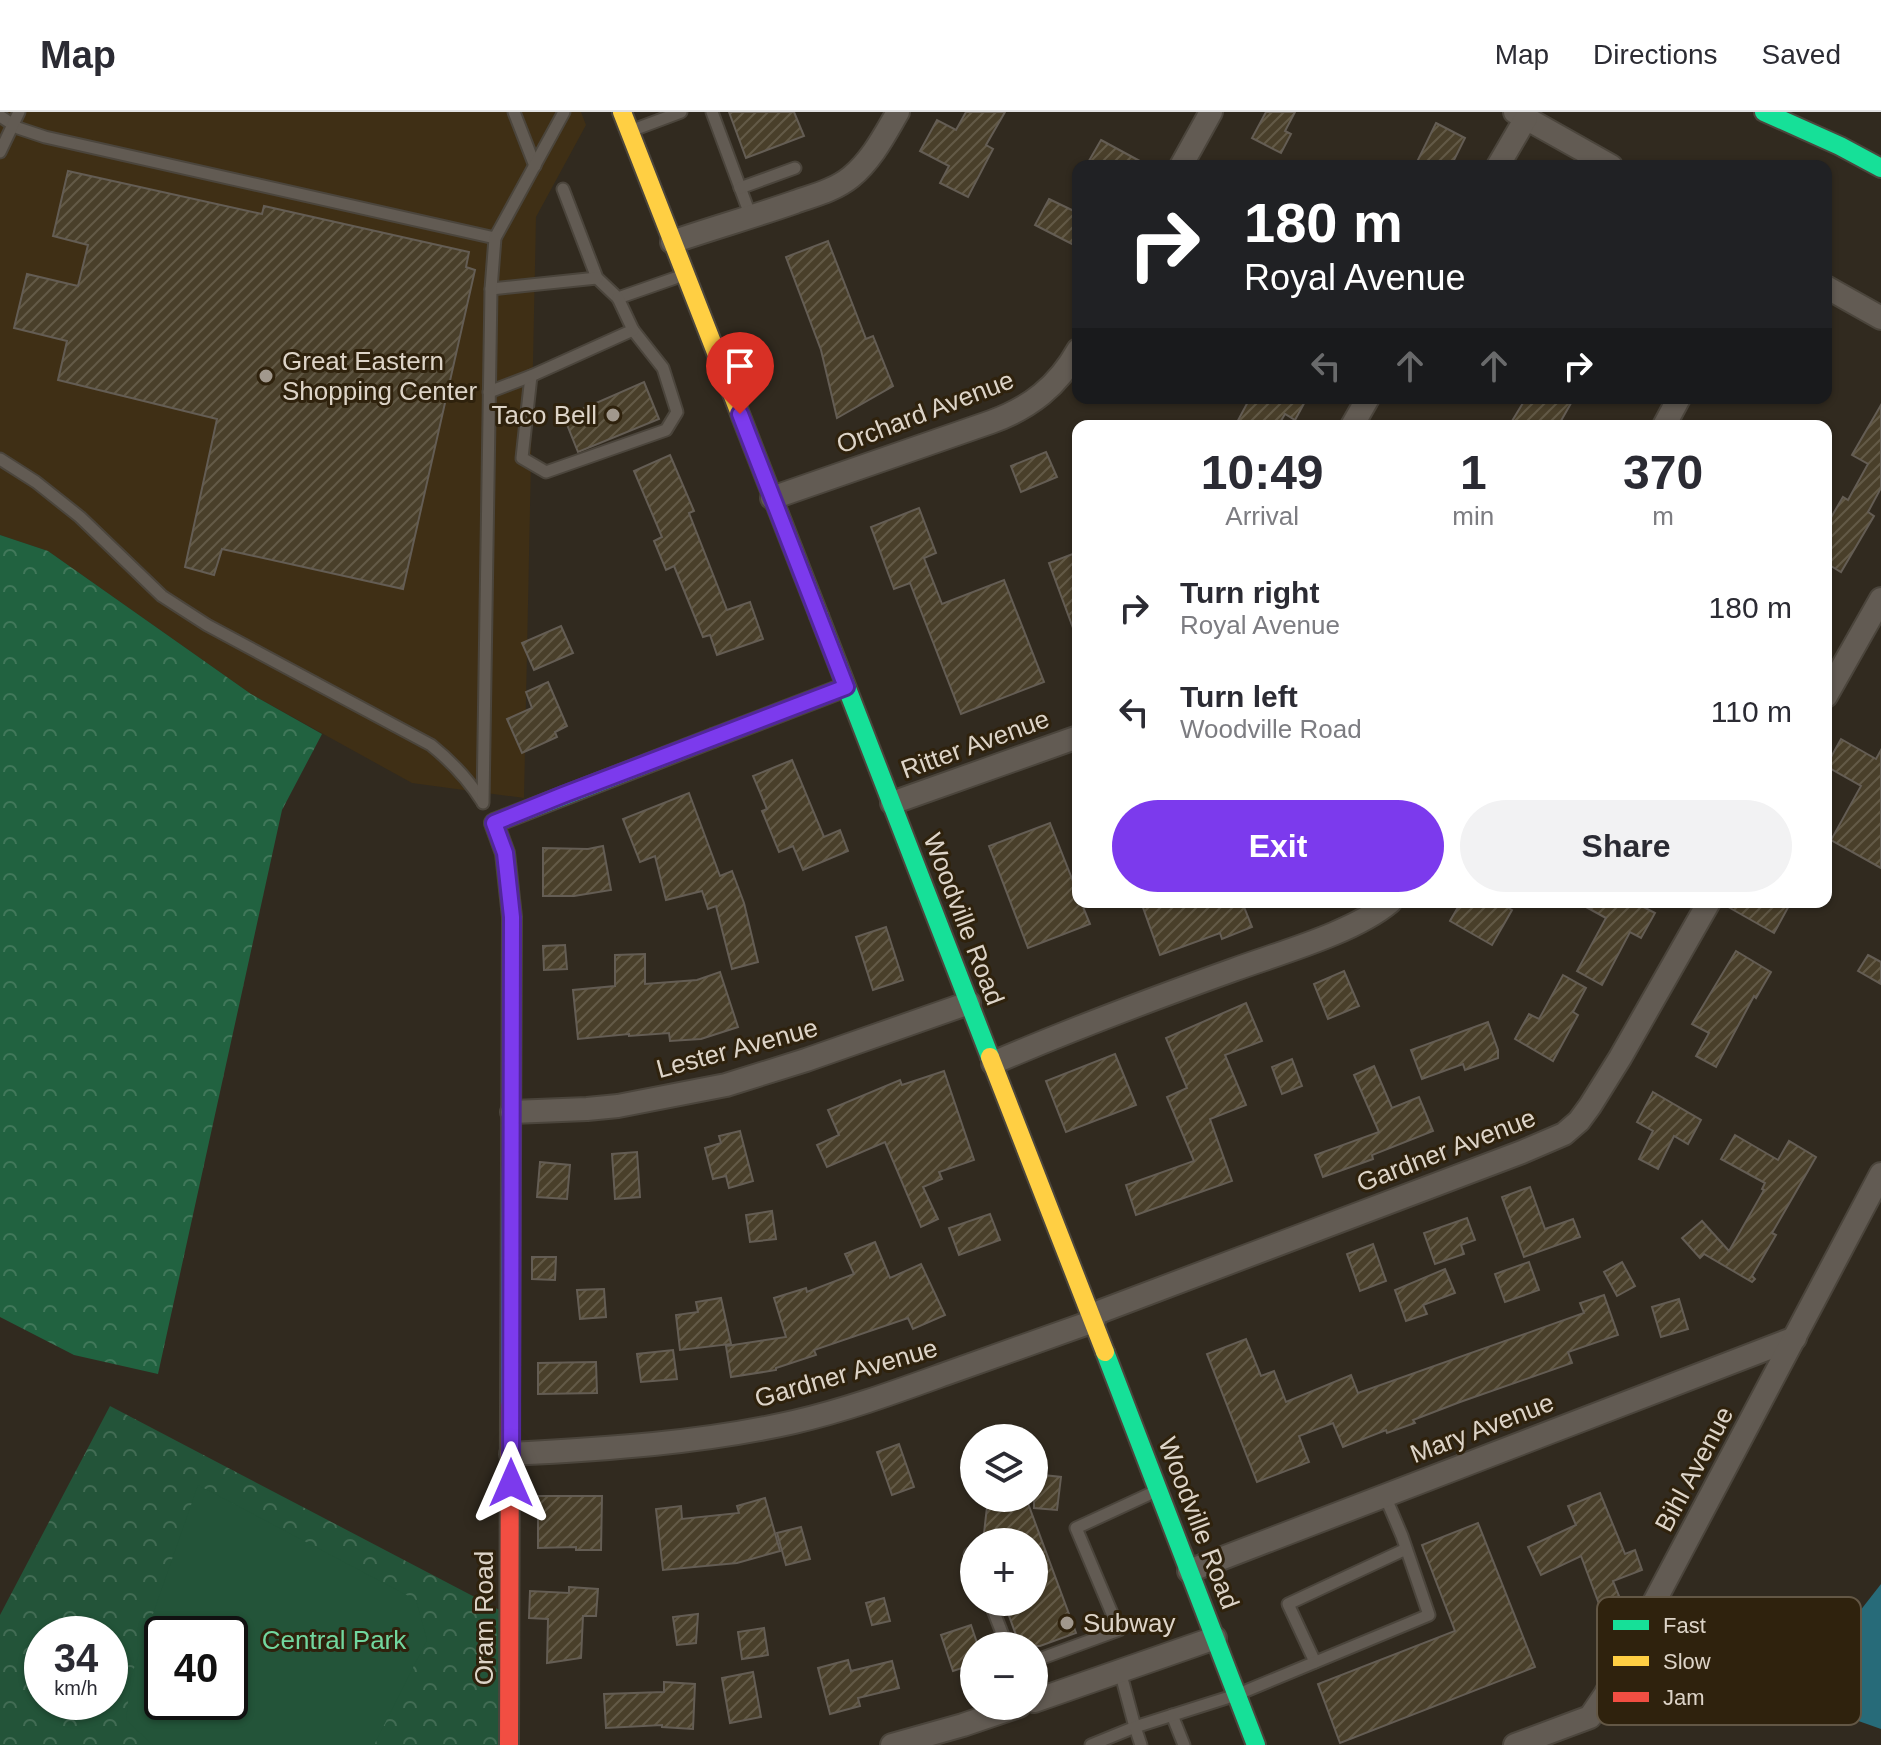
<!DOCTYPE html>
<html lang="en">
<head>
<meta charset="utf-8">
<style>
	body { margin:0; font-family:Helvetica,sans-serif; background:#f2f2f3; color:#2b2b33; height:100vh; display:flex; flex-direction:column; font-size:30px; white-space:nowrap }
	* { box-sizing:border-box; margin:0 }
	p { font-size:26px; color:#7c7c81 }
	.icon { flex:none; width:44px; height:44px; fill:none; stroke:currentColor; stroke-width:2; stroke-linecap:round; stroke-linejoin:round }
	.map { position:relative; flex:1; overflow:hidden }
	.details { position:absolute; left:1072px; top:308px; width:760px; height:488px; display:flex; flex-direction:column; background:#fff; border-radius:16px; box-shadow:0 2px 6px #0004 }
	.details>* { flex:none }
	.hud { position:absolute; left:1072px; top:48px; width:760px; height:244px; border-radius:16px; box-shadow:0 2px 6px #0004; background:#202124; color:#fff; overflow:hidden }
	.buttons { position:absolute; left:960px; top:1312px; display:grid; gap:16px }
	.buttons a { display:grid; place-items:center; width:88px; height:88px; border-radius:50%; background:#fff; box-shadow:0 2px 6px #0004; font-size:40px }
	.speed { position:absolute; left:24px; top:1504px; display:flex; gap:16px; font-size:40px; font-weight:700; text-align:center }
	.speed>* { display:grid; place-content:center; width:104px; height:104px; border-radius:50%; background:#fff; box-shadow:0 2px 6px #0004; line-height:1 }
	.speed small { font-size:20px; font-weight:400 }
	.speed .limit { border:4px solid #111; border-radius:12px; background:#fff; color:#111 }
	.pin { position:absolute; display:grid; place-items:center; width:68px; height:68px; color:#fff; margin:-82px -34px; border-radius:50% 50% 50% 0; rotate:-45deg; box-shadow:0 0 8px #0007 }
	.pin .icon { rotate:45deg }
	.me { position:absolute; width:88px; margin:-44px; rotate:0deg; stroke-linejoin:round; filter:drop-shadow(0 0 6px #0008) }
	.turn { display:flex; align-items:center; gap:28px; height:168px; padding:0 40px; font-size:36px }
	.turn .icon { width:104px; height:104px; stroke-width:2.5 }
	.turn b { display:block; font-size:56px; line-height:68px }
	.lanes { display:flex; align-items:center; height:76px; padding:0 40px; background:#0003; justify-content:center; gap:40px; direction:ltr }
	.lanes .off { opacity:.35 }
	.eta { display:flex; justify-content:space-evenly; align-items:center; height:136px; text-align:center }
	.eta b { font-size:48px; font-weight:600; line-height:56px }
	.primary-button { display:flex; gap:16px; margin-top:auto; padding:16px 40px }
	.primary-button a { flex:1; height:92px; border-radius:48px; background:#7c3aed; color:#fff; font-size:32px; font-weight:600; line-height:92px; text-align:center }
	.primary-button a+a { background:#f2f2f3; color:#2b2b33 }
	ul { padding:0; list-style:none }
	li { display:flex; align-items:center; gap:24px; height:104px; padding:0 40px }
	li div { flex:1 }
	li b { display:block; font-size:30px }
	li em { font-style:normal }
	header { display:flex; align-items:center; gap:48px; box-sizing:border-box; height:112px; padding:0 40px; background:#fff; border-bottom:2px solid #e1e1e2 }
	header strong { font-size:38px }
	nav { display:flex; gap:44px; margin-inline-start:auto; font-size:28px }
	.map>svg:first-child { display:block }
	.built { fill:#3f2f15 }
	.forest { fill:url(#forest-crowns) }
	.park { fill:url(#park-crowns); fill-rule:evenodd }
	.pitch { fill:#235439; fill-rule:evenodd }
	.water { fill:#276b79 }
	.building { fill:url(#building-hatch); stroke:#645d54; stroke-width:2 }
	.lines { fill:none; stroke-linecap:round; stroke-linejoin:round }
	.lane-casing { stroke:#4b453c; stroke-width:15 }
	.street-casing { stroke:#4b453c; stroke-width:26 }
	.fast-casing { stroke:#4b453c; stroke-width:22 }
	.slow-casing { stroke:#4b453c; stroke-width:22 }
	.jam-casing { stroke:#4b453c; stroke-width:22 }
	.lane { stroke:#625b53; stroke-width:11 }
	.street { stroke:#625b53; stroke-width:22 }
	.fast { stroke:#16e098; stroke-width:18 }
	.slow { stroke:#ffcf43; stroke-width:18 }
	.jam { stroke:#f24e42; stroke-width:18 }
	.route-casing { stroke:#51269a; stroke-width:20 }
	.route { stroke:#7c3aed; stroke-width:14 }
	.poi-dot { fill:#a1988d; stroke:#2f220d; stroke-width:3 }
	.labels { text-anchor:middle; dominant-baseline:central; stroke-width:6; stroke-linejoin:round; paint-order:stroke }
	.poi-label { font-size:26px; fill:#ddd4c8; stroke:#2f220d; text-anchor:start }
	.street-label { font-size:26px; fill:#ddd4c8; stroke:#2f220d }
	.park-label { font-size:26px; fill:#71d79f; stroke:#2f220d }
	.key { fill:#2f220d; stroke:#635745; stroke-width:2 }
	.key-label { font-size:22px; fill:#ddd4c8 }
</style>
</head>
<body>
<header>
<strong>Map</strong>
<nav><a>Map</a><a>Directions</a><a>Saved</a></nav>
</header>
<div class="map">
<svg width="1881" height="1633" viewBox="0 0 1881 1633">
	<defs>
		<pattern id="forest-crowns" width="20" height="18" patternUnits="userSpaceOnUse" patternTransform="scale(2)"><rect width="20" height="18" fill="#216240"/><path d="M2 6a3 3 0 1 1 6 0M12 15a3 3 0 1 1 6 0" fill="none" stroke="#41785a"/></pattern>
		<pattern id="park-crowns" width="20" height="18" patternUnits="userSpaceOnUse" patternTransform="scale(2)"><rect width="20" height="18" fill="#235439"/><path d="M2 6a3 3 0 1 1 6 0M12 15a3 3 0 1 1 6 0" fill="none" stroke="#426c54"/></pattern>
		<pattern id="building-hatch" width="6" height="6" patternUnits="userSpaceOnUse" patternTransform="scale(2)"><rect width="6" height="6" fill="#493f2a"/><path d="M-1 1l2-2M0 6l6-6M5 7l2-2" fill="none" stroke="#635a47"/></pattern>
	</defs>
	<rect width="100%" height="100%" fill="#312a1f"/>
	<polygon class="built" points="0,0 581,0 586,13 536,105 524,686 412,671 251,582 48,439 0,423"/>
	<polygon class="forest" points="0,423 48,439 251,582 322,622 282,698 158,1262 74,1243 0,1205"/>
	<path class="park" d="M110,1294L511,1504L510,1633H0V1503ZM42,1522H110V1590H42ZM162,1522H230V1590H162Z"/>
	<path class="pitch" d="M198,1373L416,1488L427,1528L374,1633H153L126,1608L131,1565ZM162,1522H230V1590H162Z"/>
	<polygon class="water" points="1881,1472 1881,1617 1850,1606 1824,1545"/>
	<g class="building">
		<polygon points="729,0 794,0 804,24 746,46"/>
		<polygon points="966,0 1005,0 986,33 993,37 968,85 940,71 949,54 920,39 937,8 956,18"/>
		<polygon points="1266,0 1295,0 1285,19 1291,22 1281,41 1252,26"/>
		<polygon points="1436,11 1465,26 1451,54 1415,54"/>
		<polygon points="1101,28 1149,54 1086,54"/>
		<polygon points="68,59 262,102 264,94 469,140 466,155 475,158 403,477 222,437 214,463 185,455 217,307 58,268 67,229 14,216 27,162 78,174 88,133 53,124"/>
		<polygon points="1049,87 1078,101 1078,135 1035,113"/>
		<polygon points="828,129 866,227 873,224 893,274 837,306 821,238 786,145"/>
		<polygon points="644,270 659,307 578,340 564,305"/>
		<polygon points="1250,286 1307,286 1295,308 1285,302 1278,314 1235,314"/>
		<polygon points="1526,286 1574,286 1558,314 1509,314"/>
		<polygon points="1881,293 1881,376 1868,400 1874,404 1841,460 1826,451 1826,414 1843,385 1848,388 1868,352 1852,343"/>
		<polygon points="1046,340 1057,365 1021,380 1011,354"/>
		<polygon points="670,343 694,399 689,401 727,498 750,490 763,527 717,543 710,523 703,525 674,454 666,458 654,429 662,425 634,359"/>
		<polygon points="919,396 936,441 924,446 942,492 1004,468 1044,570 961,602 910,471 894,477 871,415"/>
		<polygon points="1078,440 1078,524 1076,524 1049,451"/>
		<polygon points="561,514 573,541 534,558 522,531"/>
		<polygon points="548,570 567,614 555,620 557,625 522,641 507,607 532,596 526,580"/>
		<polygon points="1841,627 1876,647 1881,638 1881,756 1831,728 1861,674 1826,654"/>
		<polygon points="792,648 824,725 840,718 848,739 803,758 793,734 779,740 762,699 767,697 753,664"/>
		<polygon points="689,681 720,764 732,759 744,791 758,850 732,857 716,794 708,797 702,779 666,788 655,744 640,750 623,707"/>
		<polygon points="1050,711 1078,782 1078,790 1081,790 1090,812 1028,836 989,734"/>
		<polygon points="603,734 611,778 574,784 543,784 543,736 588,737"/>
		<polygon points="1141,790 1242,790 1252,815 1222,827 1220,821 1160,843"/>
		<polygon points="1461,790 1498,790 1512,798 1492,833 1450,809"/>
		<polygon points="1577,790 1634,790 1655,801 1641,826 1630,820 1602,873 1577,859 1606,806"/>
		<polygon points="1723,790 1791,790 1774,821 1723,792"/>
		<polygon points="886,815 903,868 873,878 856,825"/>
		<polygon points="565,833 567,857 544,858 543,834"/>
		<polygon points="1736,839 1771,860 1756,886 1754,884 1716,955 1696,944 1709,921 1692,912"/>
		<polygon points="645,842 645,872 697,868 720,860 738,915 701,927 670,929 669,921 629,924 629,922 578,927 573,878 615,874 615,843"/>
		<polygon points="1868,843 1881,850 1881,872 1858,859"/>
		<polygon points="1344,859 1359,894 1328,907 1314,872"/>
		<polygon points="1563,863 1586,876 1573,900 1578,903 1553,949 1515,927 1529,902 1539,907"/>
		<polygon points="1246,891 1262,929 1225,943 1246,993 1210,1007 1232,1069 1136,1103 1126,1073 1194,1049 1167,985 1187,976 1166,926"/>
		<polygon points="1488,910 1498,938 1498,946 1465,958 1463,952 1422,967 1411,938"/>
		<polygon points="1115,942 1136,993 1066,1020 1046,969"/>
		<polygon points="1292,947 1302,974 1282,982 1272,955"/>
		<polygon points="1374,954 1392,996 1419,985 1433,1019 1372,1043 1373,1047 1323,1065 1315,1043 1379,1020 1354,963"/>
		<polygon points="944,959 974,1048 939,1060 942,1067 923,1075 938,1107 921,1115 885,1030 827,1055 817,1033 839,1023 828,998 900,968 902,973"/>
		<polygon points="1653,980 1701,1008 1688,1032 1674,1024 1658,1057 1639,1047 1653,1019 1637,1010"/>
		<polygon points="740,1019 753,1069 729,1076 726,1064 713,1067 705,1036 721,1031 719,1024"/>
		<polygon points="1735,1023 1778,1048 1789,1029 1816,1045 1772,1121 1776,1123 1752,1164 1755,1167 1752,1170 1704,1142 1700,1146 1682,1126 1702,1109 1729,1139 1764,1078 1762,1077 1765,1071 1721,1047"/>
		<polygon points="637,1040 640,1085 615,1087 612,1042"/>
		<polygon points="540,1050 570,1053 567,1087 537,1085"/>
		<polygon points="1530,1075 1545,1117 1573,1107 1580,1125 1524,1145 1502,1085"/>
		<polygon points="772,1099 776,1127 750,1130 746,1103"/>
		<polygon points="990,1102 1000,1128 959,1143 949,1116"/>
		<polygon points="1467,1106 1475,1128 1461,1133 1464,1142 1435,1152 1424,1121"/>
		<polygon points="875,1130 890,1166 921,1152 945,1203 913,1217 908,1206 814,1238 816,1243 776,1256 776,1258 731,1265 726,1234 786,1225 774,1186 806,1176 807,1180 854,1162 845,1142"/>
		<polygon points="1373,1132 1386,1169 1360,1179 1347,1142"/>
		<polygon points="532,1145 556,1145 555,1168 532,1167"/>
		<polygon points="1529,1150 1539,1178 1505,1190 1495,1162"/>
		<polygon points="1622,1150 1635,1174 1617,1184 1604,1160"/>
		<polygon points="1445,1157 1455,1181 1423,1193 1427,1202 1406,1209 1395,1178"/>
		<polygon points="604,1177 606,1205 580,1207 577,1178"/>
		<polygon points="1604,1183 1618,1223 1568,1240 1572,1251 1460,1290 1413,1308 1415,1311 1387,1321 1386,1318 1343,1335 1333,1311 1299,1324 1309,1350 1257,1370 1207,1242 1246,1227 1261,1264 1274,1259 1286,1290 1351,1263 1358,1281 1584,1201 1580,1191"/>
		<polygon points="721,1186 731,1232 680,1238 676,1203 698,1200 696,1190"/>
		<polygon points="1679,1187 1688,1217 1661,1225 1652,1195"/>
		<polygon points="673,1238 677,1267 641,1270 637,1242"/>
		<polygon points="596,1250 597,1281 538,1282 538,1251"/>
		<polygon points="899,1332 914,1375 892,1383 877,1340"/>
		<polygon points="1034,1362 1061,1365 1057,1398 1034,1396"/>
		<polygon points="1600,1381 1625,1442 1635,1438 1642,1458 1613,1469 1619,1484 1599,1492 1581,1444 1541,1463 1528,1435 1576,1413 1568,1394"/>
		<polygon points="538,1384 602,1384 601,1438 576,1438 576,1435 538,1436"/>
		<polygon points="765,1386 780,1439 737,1451 663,1458 656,1397 681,1394 682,1407 739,1401 737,1394"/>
		<polygon points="988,1386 1026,1386 1076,1521 1040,1534 1020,1534 1004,1490 1034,1490 1034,1430 983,1430"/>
		<polygon points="1478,1411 1535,1555 1340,1631 1318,1572 1455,1519 1422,1433"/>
		<polygon points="801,1415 810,1447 786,1453 777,1421"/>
		<polygon points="569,1475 598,1477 596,1504 583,1504 581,1546 547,1551 548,1507 529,1506 530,1479 569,1481"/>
		<polygon points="884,1486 890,1509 872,1513 866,1491"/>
		<polygon points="698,1502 696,1531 677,1533 673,1505"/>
		<polygon points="971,1513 978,1534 974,1534 974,1552 953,1559 941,1523"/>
		<polygon points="764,1516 768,1543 742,1547 738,1520"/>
		<polygon points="848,1548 851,1559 892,1549 899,1576 858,1586 860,1594 830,1602 818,1556"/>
		<polygon points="753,1560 761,1605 730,1611 722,1566"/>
		<polygon points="664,1570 695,1572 693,1617 662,1615 662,1613 606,1616 604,1582 664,1580"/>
	</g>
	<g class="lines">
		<g class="lane-casing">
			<g id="lane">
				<polyline points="514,0 535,54"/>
				<polyline points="712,0 751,105"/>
				<polyline points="0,4 18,16 45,25 495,126"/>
				<polyline points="633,18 681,0"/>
				<polyline points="0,40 19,0"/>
				<polyline points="740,76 795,56"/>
				<polyline points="563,77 597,166 618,186 681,164"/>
				<polyline points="491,177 597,166"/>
				<polyline points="531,264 522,346 546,360 666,318 677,300 663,256 633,218"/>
				<polyline points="489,280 531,264 633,218 618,186"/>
				<path d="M0,347L36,370L80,405L162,484L207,513L431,633C452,650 468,667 482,689"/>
				<polyline points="483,691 491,177 495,126 564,0"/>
				<polyline points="970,1442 974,1451"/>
				<polyline points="990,1490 1007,1534"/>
				<polyline points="1034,1549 1119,1518 1076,1416 1154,1380"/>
				<polyline points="1315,1550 1288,1492 1406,1437"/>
				<polyline points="1172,1603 1184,1633"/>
				<polyline points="1091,1633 1135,1615 1120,1559"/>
				<polyline points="1141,1633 1135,1615 1236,1583 1429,1503 1402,1424 1385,1384"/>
			</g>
		</g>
		<g class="street-casing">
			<g id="street">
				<polyline points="1515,0 1611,54"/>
				<polyline points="1181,54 1211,0"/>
				<polyline points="1498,54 1526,6"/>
				<path d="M672,130C713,116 755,104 795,90C815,83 835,78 851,65C872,48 885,22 898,0"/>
				<polyline points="1826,175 1881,206"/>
				<polyline points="1352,314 1368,286"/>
				<polyline points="1664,314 1679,286"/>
				<path d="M772,386L991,310C1030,296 1058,274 1078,238"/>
				<polyline points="1826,584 1881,487"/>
				<polyline points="892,691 1078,625"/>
				<path d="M993,951C1072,917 1152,887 1233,858C1279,841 1353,821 1390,790"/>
				<polyline points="512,1000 587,997 618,994 726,973 806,948 969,891"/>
				<polyline points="1091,1203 1522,1040 1564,1022 1579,1009 1590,994 1620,946 1709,790"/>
				<path d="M511,1342C606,1337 702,1331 794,1310C846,1298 895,1280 945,1262C994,1245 1044,1227 1094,1209"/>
				<polyline points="1189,1459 1795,1226"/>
				<polyline points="1034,1589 1215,1526"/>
				<polyline points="892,1633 963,1613 1019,1594"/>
				<polyline points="1515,1633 1590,1605 1605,1583 1881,1062"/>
			</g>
		</g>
		<g class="fast-casing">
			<g id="fast">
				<polyline points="1764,0 1840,34 1881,56"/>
				<polyline points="819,504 990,945"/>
				<polyline points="1105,1240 1256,1633"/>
				<polyline points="510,1294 512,805 505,741 494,711 713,626"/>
			</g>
		</g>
		<g class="slow-casing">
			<g id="slow">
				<polyline points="622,0 819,504"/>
				<polyline points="713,626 846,575"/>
				<polyline points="990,945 1105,1240"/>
			</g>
		</g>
		<g class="jam-casing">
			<polyline id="jam" points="509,1633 510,1294"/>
		</g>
		<use href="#lane" class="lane"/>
		<use href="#street" class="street"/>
		<use href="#fast" class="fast"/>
		<use href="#slow" class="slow"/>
		<use href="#jam" class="jam"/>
	</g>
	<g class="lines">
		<g class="route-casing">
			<polyline id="route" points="511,1371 512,805 505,741 494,711 563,683 846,575 740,302"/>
		</g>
		<use href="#route" class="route"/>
	</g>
	<g class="poi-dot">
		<circle cx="266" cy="264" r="8"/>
		<circle cx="613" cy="303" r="8"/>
		<circle cx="1067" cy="1511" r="8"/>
	</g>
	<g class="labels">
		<g class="poi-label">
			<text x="282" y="249">Great Eastern<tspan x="282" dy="30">Shopping Center</tspan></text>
			<text x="597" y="303" text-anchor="end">Taco Bell</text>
			<text x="1083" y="1511">Subway</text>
		</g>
		<g class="street-label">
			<text transform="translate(925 300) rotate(-21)">Orchard Avenue</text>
			<text transform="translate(975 632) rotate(-20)">Ritter Avenue</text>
			<text transform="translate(964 807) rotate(69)">Woodville Road</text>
			<text transform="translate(737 936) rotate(-15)">Lester Avenue</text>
			<text transform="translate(1446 1038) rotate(-21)">Gardner Avenue</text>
			<text transform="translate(846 1261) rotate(-16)">Gardner Avenue</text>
			<text transform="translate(1482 1316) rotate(-21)">Mary Avenue</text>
			<text transform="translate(1694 1357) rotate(-62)">Bihl Avenue</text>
			<text transform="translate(1199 1411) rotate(69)">Woodville Road</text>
			<text transform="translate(484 1506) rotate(-90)">Oram Road</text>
		</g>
		<g class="park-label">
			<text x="334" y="1528">Central Park</text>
		</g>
	</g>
	<rect x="1597" y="1485" width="264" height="128" rx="12" class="key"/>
	<rect x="1613" y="1508" width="36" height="10" fill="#16e098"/>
	<rect x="1613" y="1544" width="36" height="10" fill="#ffcf43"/>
	<rect x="1613" y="1580" width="36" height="10" fill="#f24e42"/>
	<g class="key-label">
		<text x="1663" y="1521">Fast</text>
		<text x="1663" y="1557">Slow</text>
		<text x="1663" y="1593">Jam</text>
	</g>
</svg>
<div class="buttons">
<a><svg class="icon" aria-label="layers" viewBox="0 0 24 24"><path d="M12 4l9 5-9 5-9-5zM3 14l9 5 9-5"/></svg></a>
<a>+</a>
<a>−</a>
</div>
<div class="speed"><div>34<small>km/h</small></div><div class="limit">40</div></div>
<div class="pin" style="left:740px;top:302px;background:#d93025"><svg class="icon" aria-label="arrive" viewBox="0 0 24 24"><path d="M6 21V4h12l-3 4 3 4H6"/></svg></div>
<svg class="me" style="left:511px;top:1371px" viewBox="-20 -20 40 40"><path d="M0-17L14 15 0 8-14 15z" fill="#7c3aed" stroke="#fff" stroke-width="4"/></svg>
<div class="hud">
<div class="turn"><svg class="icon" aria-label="right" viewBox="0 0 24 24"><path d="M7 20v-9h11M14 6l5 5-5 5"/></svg><div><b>180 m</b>Royal Avenue</div></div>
<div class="lanes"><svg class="icon off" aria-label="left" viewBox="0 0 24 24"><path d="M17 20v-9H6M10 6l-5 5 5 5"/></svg><svg class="icon off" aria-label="ahead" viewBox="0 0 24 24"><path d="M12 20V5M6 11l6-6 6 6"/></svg><svg class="icon off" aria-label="ahead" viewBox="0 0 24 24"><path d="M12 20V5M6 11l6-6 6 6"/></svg><svg class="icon" aria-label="right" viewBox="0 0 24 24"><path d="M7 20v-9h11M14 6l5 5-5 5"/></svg></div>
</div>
<section class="details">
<div class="eta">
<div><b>10:49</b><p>Arrival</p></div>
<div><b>1</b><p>min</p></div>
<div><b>370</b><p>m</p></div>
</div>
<ul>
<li><svg class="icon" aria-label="right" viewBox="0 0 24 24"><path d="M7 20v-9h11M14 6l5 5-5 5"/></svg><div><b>Turn right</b><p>Royal Avenue</p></div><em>180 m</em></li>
<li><svg class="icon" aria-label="left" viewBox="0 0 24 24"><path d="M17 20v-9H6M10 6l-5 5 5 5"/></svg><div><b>Turn left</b><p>Woodville Road</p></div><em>110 m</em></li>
</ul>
<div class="primary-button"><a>Exit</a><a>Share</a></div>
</section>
</div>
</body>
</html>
